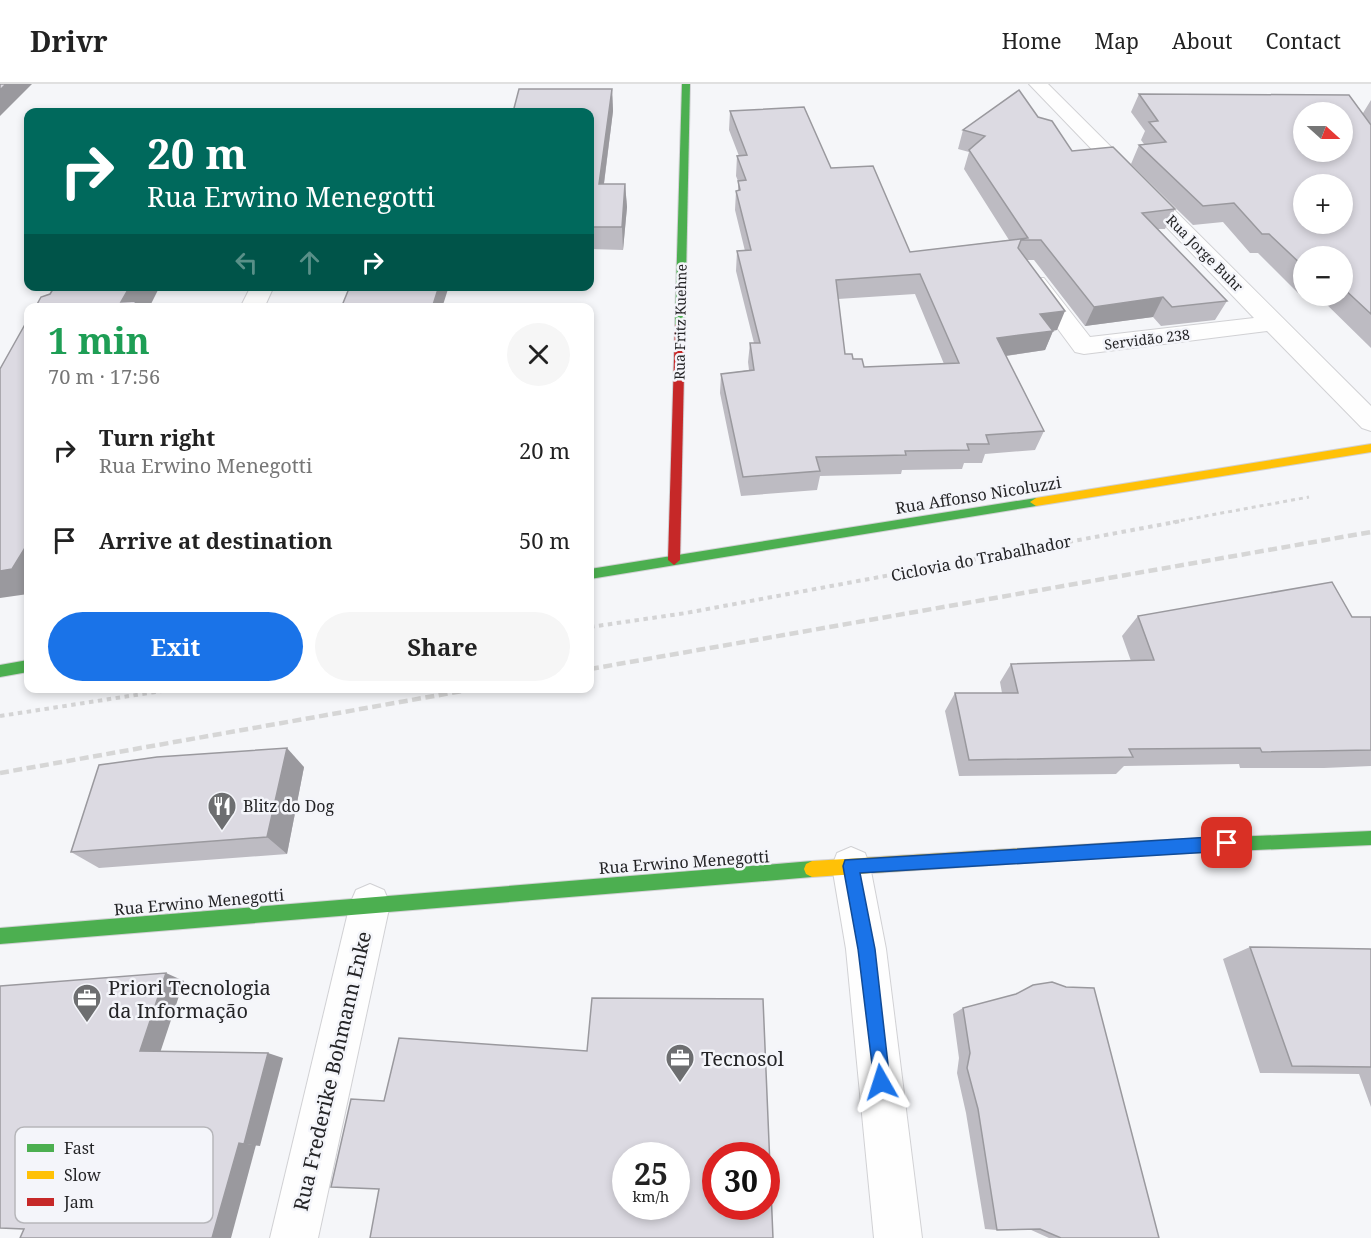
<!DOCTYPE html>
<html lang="en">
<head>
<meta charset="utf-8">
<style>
	body { margin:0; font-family:"Noto Serif",serif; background:#f6f6f6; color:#222; height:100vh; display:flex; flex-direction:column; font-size:22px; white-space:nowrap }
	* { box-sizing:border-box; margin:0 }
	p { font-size:20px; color:#767676 }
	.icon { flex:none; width:33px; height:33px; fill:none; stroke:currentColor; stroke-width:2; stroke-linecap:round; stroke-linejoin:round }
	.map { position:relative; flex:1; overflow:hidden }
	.details { position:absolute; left:24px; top:219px; width:570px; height:390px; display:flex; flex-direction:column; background:#fff; border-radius:12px; box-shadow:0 3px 9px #0003 }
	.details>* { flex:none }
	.banner { position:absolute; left:24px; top:24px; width:570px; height:183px; border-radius:12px; box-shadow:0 3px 9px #0003; background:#00695c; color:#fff; overflow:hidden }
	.needle { width:39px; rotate:111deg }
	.fabs { position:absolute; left:1293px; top:18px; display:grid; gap:12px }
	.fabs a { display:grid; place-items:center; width:60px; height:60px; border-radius:50%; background:#fff; box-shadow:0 3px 9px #0003; font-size:30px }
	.speed { position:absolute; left:612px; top:1058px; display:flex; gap:12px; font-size:30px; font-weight:700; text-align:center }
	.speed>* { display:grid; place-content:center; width:78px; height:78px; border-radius:50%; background:#fff; box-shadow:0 3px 9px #0003; line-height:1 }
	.speed small { font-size:15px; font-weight:400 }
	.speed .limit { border:9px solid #d22; background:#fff; color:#111 }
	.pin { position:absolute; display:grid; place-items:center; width:51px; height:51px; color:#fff; margin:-26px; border-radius:12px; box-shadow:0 3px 9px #0006 }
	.me { position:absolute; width:66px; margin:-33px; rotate:354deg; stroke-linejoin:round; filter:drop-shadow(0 0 4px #0008) }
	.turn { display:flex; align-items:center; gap:21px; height:126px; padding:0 24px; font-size:27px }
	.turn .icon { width:78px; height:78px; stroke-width:2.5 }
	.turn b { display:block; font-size:42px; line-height:51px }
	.lanes { display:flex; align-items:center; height:57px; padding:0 24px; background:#0003; justify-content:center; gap:30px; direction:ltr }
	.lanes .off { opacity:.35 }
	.round { display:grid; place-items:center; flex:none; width:63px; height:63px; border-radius:32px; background:#f6f6f6 }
	.headline { display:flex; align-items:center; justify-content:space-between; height:102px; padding:0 24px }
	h1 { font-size:36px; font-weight:700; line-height:45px; color:#1e9e55 }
	.primary-button { display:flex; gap:12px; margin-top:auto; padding:12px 24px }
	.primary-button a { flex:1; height:69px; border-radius:36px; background:#1a73e8; color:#fff; font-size:24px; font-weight:700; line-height:69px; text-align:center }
	.primary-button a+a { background:#f6f6f6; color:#222 }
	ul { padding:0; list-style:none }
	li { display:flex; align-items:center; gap:18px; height:90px; padding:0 24px }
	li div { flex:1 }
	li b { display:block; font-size:22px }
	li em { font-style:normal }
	header { display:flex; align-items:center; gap:36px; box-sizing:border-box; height:84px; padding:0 30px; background:#fff; border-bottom:2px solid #e0e0e0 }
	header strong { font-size:28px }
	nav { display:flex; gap:33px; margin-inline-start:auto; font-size:21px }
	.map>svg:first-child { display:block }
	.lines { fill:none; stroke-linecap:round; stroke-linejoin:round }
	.street-casing { stroke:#d1d1d4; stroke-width:2 }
	.fast-casing { stroke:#d1d1d4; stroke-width:2 }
	.slow-casing { stroke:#d1d1d4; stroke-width:2 }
	.jam-casing { stroke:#d1d1d4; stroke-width:2 }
	.path-far1 { stroke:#d4d4d5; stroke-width:3; stroke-dasharray:4 4; stroke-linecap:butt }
	.path { stroke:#d4d4d5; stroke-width:4; stroke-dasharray:4.5 4.5; stroke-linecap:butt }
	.street { fill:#fefefe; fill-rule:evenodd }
	.fast { fill:#4caf50; fill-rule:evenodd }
	.slow { fill:#ffc107; fill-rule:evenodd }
	.jam { fill:#c62828; fill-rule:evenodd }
	.rail { stroke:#d6d6d6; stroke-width:4.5; stroke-dasharray:9 4.5; stroke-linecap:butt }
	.wall { fill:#bdbbc2; fill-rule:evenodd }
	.shaded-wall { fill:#9a999e }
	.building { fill:#dcdae2; stroke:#9a999e; stroke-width:1.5; fill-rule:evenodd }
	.route { fill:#1a73e8; stroke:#114b97; stroke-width:1.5 }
	.labels { text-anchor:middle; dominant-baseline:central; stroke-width:5; stroke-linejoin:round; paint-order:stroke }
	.far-street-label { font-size:14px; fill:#242426; stroke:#f4f5fa }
	.street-label { font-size:16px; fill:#242426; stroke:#f4f5fa }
	.poi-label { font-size:16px; fill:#242426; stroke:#f4f5fa; text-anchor:start }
	.near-poi-label { font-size:20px; fill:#242426; stroke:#f4f5fa; text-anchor:start }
	.near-street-label { font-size:20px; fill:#242426; stroke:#f4f5fa }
	.key { fill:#f4f5fa; stroke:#b6b6ba; stroke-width:1.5 }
	.key-label { font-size:16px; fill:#242426 }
</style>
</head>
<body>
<header>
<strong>Drivr</strong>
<nav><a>Home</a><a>Map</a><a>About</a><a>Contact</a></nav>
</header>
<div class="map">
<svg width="1371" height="1154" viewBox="0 0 1371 1154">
	<rect width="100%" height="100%" fill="#f5f6f9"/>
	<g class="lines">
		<g class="street-casing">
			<g id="street">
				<polygon points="1029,0 1048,0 1371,322 1371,347 1362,344 1267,247 1084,270 1075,268 1024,199 1028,194 1044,194 1090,253 1254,234"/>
				<polygon points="251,202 274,202 264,224 240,224"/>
				<polygon points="851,763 865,769 870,782 886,865 922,1154 874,1154 846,865 832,782 837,769"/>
				<polygon points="370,800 384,806 390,820 318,1154 270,1154 350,820 356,806"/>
			</g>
		</g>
		<g class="fast-casing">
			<g id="fast">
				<polygon points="682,0 690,0 685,241 680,244 675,241"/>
				<polygon points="1036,414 1042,418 1036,422 590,495 590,485"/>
				<polygon points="28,576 28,588 0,593 0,581"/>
				<polygon points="1371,747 1371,761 1142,771 1137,769 1134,764 1137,759 1142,757"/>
				<polygon points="812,777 818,780 820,785 818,790 812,793 0,860 0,844"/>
			</g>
		</g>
		<g class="slow-casing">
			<g id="slow">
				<polygon points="1371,360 1371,368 1036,422 1030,418 1036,414"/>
				<polygon points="1142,757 1147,759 1150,764 1147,769 1142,771 812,793 806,790 804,785 806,780 812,777"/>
			</g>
		</g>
		<g class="jam-casing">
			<polygon id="jam" points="680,238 685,241 680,476 674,481 668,476 675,241"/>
		</g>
		<polyline class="path-far1" points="1173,438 1309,413"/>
		<g class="path">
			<polyline points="590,543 686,529 1181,437"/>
			<polyline points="0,632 181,604"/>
		</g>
		<use href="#street" class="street"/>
		<use href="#fast" class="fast"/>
		<use href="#slow" class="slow"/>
		<use href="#jam" class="jam"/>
		<g class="rail">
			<polyline points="590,585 1371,448"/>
			<polyline points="0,689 479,604"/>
		</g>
	</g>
	<g class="wall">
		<polygon points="612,5 613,27 604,100 625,100 627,123 623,166 590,165 590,28"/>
		<path d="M1139,10L1363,29L1371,16V264L1318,212L1303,214L1258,169H1250L1223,138L1193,141L1131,80L1139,61L1144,60L1141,56L1145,47L1131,28ZM1304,172H1342V212H1304Z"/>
		<path d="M730,27L831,84L910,168L1009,156L964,85L969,68L958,65L963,46L1038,33L1072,67L1175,125L1165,145H1158L1227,217L1215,236L1161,242L1153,233L1085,242L1034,176H1027L1057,246L1053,247L1045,266L1006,272L1044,347L1035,366L985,370L982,379H964L962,385L902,386L901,390L820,392L817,406L741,412L720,309L721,290L749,286L748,278L750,259H754L736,187L737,167H745L735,126L736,107L738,106V97L736,92L737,72H739L729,46ZM915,210L944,280L864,283L845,270L838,215Z"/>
		<polygon points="1138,532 1371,533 1371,682 1324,684 1240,684 1239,680 1124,682 1116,690 959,692 945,627 955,609 1002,609 1000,598 1011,580 1131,577 1122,552"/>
		<polygon points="304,683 287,770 99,784 71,768"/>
		<polygon points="1250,863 1371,865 1371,1023 1359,990 1260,989 1223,875"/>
		<polygon points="963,924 1159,1154 1049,1154 1029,1145 997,1146 985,1145 966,1029 957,989 959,974 953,930"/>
	</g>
	<g class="shaded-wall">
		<polygon points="6,0 32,0 0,32 0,6"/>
		<polygon points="612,5 613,27 601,122 599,100"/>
		<polygon points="625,100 627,123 623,166 622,143"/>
		<polygon points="130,202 160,202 149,224 124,224 121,218"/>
		<polygon points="439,202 449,202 442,224 432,224"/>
		<polygon points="1163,213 1153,233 1085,242 1094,223"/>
		<polygon points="1065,227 1057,246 1049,247 1053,247 1045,266 990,274 997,254 1040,230"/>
		<polygon points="28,459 28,510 0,514 0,487"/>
		<polygon points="287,664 304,683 287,770 267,753"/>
		<polygon points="166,889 184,897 159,972 140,967"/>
		<polygon points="268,969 283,974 260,1062 244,1060"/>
		<polygon points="239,1059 256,1061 231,1154 212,1154"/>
	</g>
	<g class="building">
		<polygon points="0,0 6,0 0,6"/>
		<polygon points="519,5 612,5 599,100 625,100 622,143 590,143 590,28 513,28"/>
		<path d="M1019,6L1038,33L1052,37L1072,67L1113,63L1175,125L1142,129L1227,217L1172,223L1163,213L1094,223L1041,156H1021L1018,164L1065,227L1040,230L1053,247L997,254L1044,347L986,351L989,360H967L969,366L905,367L906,371L816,373L820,387L743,393L721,290L754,286L750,259H760L737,167L751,166L736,107L740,106L738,97L746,96L737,72L747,71L730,27L804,23L831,84L873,82L910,168L1028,154L969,66L985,52L963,46ZM920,190L959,279L864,283L862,275H853L852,270H845L836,196Z"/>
		<path d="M1139,10L1349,11L1371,41V230L1342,203V172H1304V183L1269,150H1262L1234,119L1203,122L1139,61L1166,58L1149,38L1158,37ZM1304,28H1342V68H1304ZM1304,100H1342V140H1304Z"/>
		<polygon points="55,202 130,202 121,218 136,217 133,224 35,224 41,213 50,210"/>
		<polygon points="350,202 439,202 432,224 341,224"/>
		<polygon points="28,235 28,459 12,485 0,487 0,285"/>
		<polygon points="1332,498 1352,533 1371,533 1371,666 1262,668 1260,664 1129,665 1133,673 969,676 955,609 1018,609 1011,580 1154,576 1138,532"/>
		<polygon points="287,664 267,753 71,768 99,681 157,673"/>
		<polygon points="1250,863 1371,865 1371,983 1292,982"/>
		<polygon points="166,889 140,967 268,969 244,1060 239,1059 212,1154 20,1154 24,1145 0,1144 0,902"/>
		<polygon points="1052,898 1066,903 1094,904 1159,1154 1061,1154 1040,1145 997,1146 978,1025 967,984 970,969 963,924 1016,910 1033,901"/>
		<path d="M592,914L763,915L773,1154H370L379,1105L331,1103L351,1015L384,1017L399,954L587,967ZM626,1071H676V1122H626ZM716,1071H766V1122H716Z"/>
	</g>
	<polygon class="route" points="1227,752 1232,754 1234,759 1232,764 1227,767 860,789 875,865 890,998 888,1005 881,1008 875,1005 858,865 843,782 845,776"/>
	<defs>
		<g id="restaurant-pin" transform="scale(1.5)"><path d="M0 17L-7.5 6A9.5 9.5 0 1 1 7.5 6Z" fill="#6d6e70" stroke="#f4f5fa"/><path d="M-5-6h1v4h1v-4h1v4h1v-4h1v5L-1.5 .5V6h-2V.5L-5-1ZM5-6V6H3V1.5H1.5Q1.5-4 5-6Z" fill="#fff"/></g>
		<g id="office-pin" transform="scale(1.5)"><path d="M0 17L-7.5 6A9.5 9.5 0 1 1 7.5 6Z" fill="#6d6e70" stroke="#f4f5fa"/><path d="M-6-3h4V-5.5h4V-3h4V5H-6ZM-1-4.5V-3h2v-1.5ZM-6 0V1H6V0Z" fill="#fff"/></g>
	</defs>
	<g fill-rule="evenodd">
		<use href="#restaurant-pin" x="222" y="722"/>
		<use href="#office-pin" x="87" y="914"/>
		<use href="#office-pin" x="680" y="974"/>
	</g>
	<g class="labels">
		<g class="far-street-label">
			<text transform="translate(1205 169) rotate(45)">Rua Jorge Buhr</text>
			<text transform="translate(680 238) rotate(-89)">Rua Fritz Kuehne</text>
			<text transform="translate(1147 255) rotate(-7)">Servidão 238</text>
		</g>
		<g class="street-label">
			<text transform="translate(978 411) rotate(-9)">Rua Affonso Nicoluzzi</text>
			<text transform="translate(981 474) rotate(-11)">Ciclovia do Trabalhador</text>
			<text transform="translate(684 778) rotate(-4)">Rua Erwino Menegotti</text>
			<text transform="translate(199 818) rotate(-5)">Rua Erwino Menegotti</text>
		</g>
		<g class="poi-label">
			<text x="243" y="722">Blitz do Dog</text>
		</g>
		<g class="near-poi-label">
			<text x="108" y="903">Priori Tecnologia<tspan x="108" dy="23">da Informação</tspan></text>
			<text x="701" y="974">Tecnosol</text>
		</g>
		<g class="near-street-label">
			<text transform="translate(332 987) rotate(-77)">Rua Frederike Bohmann Enke</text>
		</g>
	</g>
	<rect x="15" y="1043" width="198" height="96" rx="9" class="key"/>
	<rect x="27" y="1060" width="27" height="8" fill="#4caf50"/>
	<rect x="27" y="1087" width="27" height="8" fill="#ffc107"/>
	<rect x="27" y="1114" width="27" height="8" fill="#c62828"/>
	<g class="key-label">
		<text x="64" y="1070">Fast</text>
		<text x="64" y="1097">Slow</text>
		<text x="64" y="1124">Jam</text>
	</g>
</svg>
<div class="fabs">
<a><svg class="needle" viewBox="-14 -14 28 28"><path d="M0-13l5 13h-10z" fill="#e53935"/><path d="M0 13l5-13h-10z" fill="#767676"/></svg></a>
<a>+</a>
<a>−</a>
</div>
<div class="speed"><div>25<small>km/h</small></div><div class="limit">30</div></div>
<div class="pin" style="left:1227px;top:759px;background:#d93025"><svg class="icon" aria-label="arrive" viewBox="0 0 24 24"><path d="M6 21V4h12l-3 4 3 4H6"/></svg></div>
<svg class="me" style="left:881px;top:998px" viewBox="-20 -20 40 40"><path d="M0-17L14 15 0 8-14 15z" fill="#1a73e8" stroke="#fff" stroke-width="4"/></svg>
<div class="banner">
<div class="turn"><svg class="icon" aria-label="right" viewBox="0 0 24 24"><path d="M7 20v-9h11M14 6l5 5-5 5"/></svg><div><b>20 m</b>Rua Erwino Menegotti</div></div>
<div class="lanes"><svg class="icon off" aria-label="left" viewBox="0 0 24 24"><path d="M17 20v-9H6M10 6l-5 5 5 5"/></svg><svg class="icon off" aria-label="ahead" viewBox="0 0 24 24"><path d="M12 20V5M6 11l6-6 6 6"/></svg><svg class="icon" aria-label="right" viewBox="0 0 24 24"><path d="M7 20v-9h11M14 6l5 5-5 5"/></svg></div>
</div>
<section class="details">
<div class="headline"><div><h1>1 min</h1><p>70 m · 17:56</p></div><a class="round"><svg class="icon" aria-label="close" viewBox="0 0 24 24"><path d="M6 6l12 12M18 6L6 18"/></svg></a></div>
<ul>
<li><svg class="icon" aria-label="right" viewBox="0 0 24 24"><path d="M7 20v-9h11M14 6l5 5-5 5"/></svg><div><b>Turn right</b><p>Rua Erwino Menegotti</p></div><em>20 m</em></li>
<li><svg class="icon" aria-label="arrive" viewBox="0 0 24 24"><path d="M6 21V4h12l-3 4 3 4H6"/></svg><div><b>Arrive at destination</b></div><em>50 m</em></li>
</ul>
<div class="primary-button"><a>Exit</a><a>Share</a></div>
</section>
</div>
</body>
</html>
